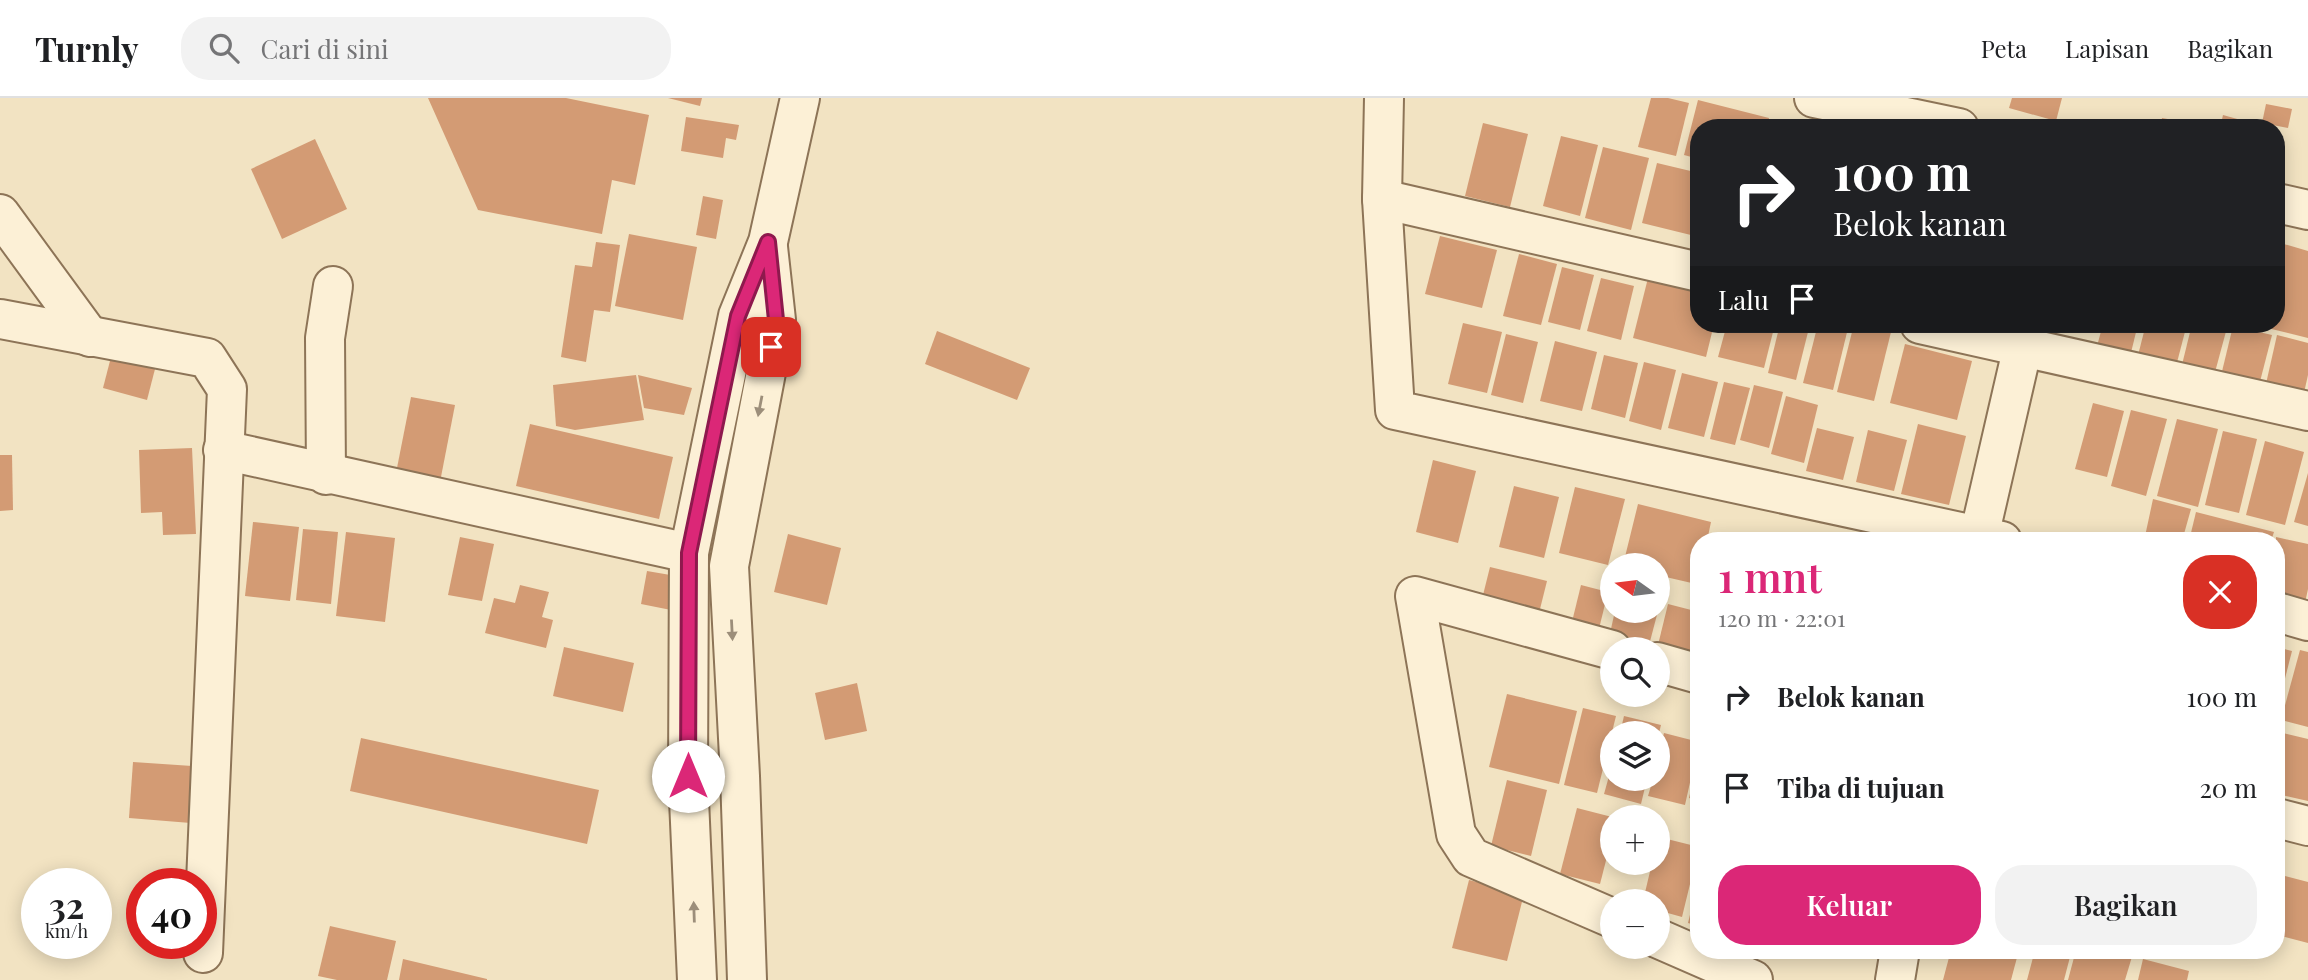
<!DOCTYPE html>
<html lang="id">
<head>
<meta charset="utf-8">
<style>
	body { margin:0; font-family:"Playfair Display",serif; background:#f2f2f2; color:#202124; height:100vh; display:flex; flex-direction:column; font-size:26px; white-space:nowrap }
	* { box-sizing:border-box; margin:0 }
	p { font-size:23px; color:#757577 }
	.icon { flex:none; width:38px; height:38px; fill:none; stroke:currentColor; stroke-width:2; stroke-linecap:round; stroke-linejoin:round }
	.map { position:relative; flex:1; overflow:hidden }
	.sheet { position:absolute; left:1690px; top:434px; width:595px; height:427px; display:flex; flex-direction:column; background:#fff; border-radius:28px; box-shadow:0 4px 18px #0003 }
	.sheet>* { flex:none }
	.top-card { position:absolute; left:1690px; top:21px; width:595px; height:214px; border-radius:28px; box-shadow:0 4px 18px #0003; background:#202124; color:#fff; overflow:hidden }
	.needle { width:46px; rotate:284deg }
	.controls { position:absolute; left:1600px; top:455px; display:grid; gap:14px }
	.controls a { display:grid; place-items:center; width:70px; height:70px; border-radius:50%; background:#fff; box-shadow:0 4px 18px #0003; font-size:35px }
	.speed { position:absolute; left:21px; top:770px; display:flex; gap:14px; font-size:35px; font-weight:700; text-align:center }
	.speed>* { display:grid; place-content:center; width:91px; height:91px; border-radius:50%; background:#fff; box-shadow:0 4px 18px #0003; line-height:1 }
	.speed small { font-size:18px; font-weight:400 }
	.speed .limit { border:10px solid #d22; background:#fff; color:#111 }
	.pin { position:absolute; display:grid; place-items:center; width:60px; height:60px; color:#fff; margin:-30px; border-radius:14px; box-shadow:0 4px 10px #0006 }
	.me { position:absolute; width:77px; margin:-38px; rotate:0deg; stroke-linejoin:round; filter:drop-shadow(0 0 5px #0008) }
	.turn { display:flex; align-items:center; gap:24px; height:147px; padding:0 28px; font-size:32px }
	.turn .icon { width:91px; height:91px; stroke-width:2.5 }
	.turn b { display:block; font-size:49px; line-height:60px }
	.then { display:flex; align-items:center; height:66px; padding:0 28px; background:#0003; gap:14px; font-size:26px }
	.round { display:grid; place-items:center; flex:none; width:74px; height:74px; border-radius:28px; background:#f2f2f2 }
	.overview { display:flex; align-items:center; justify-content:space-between; height:119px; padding:0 28px }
	h1 { font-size:42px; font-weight:600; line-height:52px; color:#db2777 }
	.cta { display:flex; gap:14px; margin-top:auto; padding:14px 28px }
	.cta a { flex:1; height:80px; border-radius:28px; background:#db2777; color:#fff; font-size:28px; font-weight:600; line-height:80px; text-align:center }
	.cta a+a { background:#f2f2f2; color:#202124 }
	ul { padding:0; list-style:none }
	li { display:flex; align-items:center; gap:21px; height:91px; padding:0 28px }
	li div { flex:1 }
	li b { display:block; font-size:26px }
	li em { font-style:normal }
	header { display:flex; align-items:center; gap:42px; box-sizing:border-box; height:98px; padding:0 35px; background:#fff; border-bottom:2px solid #e0e0e0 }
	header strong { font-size:33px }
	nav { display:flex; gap:38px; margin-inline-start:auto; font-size:24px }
	.search { width:490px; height:63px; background:#f2f2f2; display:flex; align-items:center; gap:18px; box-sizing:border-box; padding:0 24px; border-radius:28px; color:#757577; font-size:26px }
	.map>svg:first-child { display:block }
	.building { fill:#d39b74 }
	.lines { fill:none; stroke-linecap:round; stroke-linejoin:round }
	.minor-casing { stroke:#8d7457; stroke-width:42 }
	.minor { stroke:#fcf0d6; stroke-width:38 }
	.oneway { fill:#9c8e7a }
	.route-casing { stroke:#8e194d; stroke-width:18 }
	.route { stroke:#db2777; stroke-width:12 }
</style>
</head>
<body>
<header>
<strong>Turnly</strong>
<div class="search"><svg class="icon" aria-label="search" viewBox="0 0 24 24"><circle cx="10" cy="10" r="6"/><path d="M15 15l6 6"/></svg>Cari di sini</div>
<nav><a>Peta</a><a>Lapisan</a><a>Bagikan</a></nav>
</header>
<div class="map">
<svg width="2308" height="882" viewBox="0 0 2308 882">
	<rect width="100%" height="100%" fill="#f2e3c2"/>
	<g class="building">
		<polygon points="428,0 566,0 649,17 635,87 612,82 602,136 478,112"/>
		<polygon points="668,0 702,0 700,8"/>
		<polygon points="1651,0 1668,0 1689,5 1676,58 1638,49"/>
		<polygon points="2012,0 2062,0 2056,23 2009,10"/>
		<polygon points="1698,2 1769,20 1767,30 1699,30 1699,61 1684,57"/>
		<polygon points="2266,6 2292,11 2288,30 2262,25"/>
		<polygon points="2223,17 2266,29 2266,30 2220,30"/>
		<polygon points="686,19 739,27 736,42 726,40 723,60 681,53"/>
		<polygon points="2162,20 2207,28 2207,30 2160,30"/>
		<polygon points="1483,25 1528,36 1510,109 1465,98"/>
		<polygon points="1561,38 1598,47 1580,118 1543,108"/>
		<polygon points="315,41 347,111 282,141 251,71"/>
		<polygon points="1603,49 1649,60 1631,132 1585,120"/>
		<polygon points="1657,65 1699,75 1699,139 1642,125"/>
		<polygon points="703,98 723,102 716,141 696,137"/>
		<polygon points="629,136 697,149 683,222 615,208"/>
		<polygon points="1440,138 1497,152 1482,210 1425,196"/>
		<polygon points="596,144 620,147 610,214 594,212 586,264 561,259 575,167 592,169"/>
		<polygon points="2277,144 2308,153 2308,240 2255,227 2277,226"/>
		<polygon points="1519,156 1557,166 1541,227 1503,218"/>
		<polygon points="1562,169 1594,177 1580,232 1548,224"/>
		<polygon points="1650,172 1699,184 1699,226 1714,226 1706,259 1633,240"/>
		<polygon points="1601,180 1634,188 1621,242 1587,233"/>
		<polygon points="1463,225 1502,234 1487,295 1448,286"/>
		<polygon points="1727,226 1775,226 1764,270 1718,259"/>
		<polygon points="1780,226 1810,226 1796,282 1768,275"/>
		<polygon points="1818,226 1849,226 1833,292 1803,285"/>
		<polygon points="1854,226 1891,234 1874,303 1837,294"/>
		<polygon points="2103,226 2138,226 2127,271 2093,263"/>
		<polygon points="2146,226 2187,226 2174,276 2136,265"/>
		<polygon points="2192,226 2228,226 2211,289 2178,283"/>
		<polygon points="2233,228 2272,237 2256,299 2218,290"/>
		<polygon points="937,233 1030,270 1017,302 925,266"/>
		<polygon points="1506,236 1538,244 1523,305 1491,297"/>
		<polygon points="2277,237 2308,245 2308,277 2301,308 2263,299"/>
		<polygon points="1555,243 1597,254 1582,313 1540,303"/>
		<polygon points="1905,246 1972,263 1957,322 1890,305"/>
		<polygon points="1604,257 1638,265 1625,320 1591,311"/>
		<polygon points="111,259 155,271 147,302 103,290"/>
		<polygon points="1644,264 1676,272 1661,332 1629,323"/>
		<polygon points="1682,275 1718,284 1704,339 1668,330"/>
		<polygon points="636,277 644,322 575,332 556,328 553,287"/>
		<polygon points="638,277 692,290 684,317 644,310"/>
		<polygon points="1724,284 1750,290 1735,347 1710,341"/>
		<polygon points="1754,287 1783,294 1769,350 1740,342"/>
		<polygon points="1786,298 1818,307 1804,365 1771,356"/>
		<polygon points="411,299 455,307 440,384 396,375"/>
		<polygon points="2093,305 2124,313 2107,379 2075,371"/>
		<polygon points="2131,312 2167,321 2146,398 2111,388"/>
		<polygon points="2177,321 2218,331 2198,409 2157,398"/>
		<polygon points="530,326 673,359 659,421 516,388"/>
		<polygon points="1918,326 1966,338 1949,407 1901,396"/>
		<polygon points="1817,330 1854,339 1843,382 1806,373"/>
		<polygon points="1868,332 1907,342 1894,393 1856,384"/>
		<polygon points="2223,333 2257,341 2239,415 2205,407"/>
		<polygon points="2265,343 2304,354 2285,427 2246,417"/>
		<polygon points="192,350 196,436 163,437 162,414 141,415 139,352"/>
		<polygon points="0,357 12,357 13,412 0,413"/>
		<polygon points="1433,362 1476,373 1458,445 1416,434"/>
		<polygon points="2308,375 2308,428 2294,424"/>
		<polygon points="1514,388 1559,399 1544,460 1499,449"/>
		<polygon points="1575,389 1625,401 1608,467 1559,455"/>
		<polygon points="2153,401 2191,411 2182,443 2144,443"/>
		<polygon points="1638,406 1711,424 1707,443 1699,443 1699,472 1696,486 1657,477 1657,467 1623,467"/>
		<polygon points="2196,414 2274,434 2271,443 2189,443"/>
		<polygon points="253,424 299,429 290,503 245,498"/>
		<polygon points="303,431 338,434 331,506 296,502"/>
		<polygon points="346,434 395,440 385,524 336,518"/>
		<polygon points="1731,435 1759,442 1759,443 1729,443"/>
		<polygon points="788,436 841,450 827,507 774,494"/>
		<polygon points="460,439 494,446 482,503 448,497"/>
		<polygon points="2276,439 2308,446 2308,491 2303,514 2277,508"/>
		<polygon points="1490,469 1547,483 1536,527 1479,513"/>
		<polygon points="647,473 682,479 676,513 641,506"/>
		<polygon points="520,487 549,494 542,519 553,522 546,550 485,535 494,500 515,505"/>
		<polygon points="1581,487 1608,494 1596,543 1569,536"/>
		<polygon points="1668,506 1699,514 1699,571 1657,551"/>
		<polygon points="1615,513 1658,513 1648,551 1636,551 1608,544"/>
		<polygon points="564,549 634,565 623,614 553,598"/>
		<polygon points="2277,549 2292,553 2278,608 2277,608"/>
		<polygon points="2300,552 2308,554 2308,629 2281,622"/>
		<polygon points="857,585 867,633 825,642 815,595"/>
		<polygon points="1507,596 1577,613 1559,686 1489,669"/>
		<polygon points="1583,610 1616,618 1597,695 1564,687"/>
		<polygon points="1624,618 1661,627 1659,635 1620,635"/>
		<polygon points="2279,634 2308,641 2308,703 2277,696 2277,645"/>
		<polygon points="1664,635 1699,644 1685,707 1648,698 1653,681 1657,681 1657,663"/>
		<polygon points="361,640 599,692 587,746 350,693"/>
		<polygon points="1698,662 1699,662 1699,703 1689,700"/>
		<polygon points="133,664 207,669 203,726 129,720"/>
		<polygon points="1611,671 1612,681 1647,681 1641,706 1604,696"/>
		<polygon points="1507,682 1547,692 1531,758 1491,748"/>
		<polygon points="1577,710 1612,719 1612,739 1600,786 1560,776"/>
		<polygon points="1659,739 1699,749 1682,819 1657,812 1657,803 1643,803 1652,765 1657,765"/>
		<polygon points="2277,776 2308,784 2308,845 2277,837"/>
		<polygon points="1469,782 1524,796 1507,863 1452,850"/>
		<polygon points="1698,784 1699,784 1699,828 1688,825"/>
		<polygon points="330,828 396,843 387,882 337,882 318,878"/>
		<polygon points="1846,852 1882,852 1880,862"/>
		<polygon points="1951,852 2019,852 2011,882 1943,882"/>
		<polygon points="2035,852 2071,855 2064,882 2027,882"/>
		<polygon points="2076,852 2134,852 2125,882 2068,882"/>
		<polygon points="403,861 487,881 487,882 399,882"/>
		<polygon points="2143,861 2189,873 2187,882 2138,882"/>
	</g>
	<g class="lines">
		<g class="minor-casing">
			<g id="minor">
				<polyline points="1384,0 1382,101 1395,312 2002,443"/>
				<polyline points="1814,0 1959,30"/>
				<polyline points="1382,101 1699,174"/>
				<polyline points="2277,105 2308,112"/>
				<polyline points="0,116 90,239"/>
				<polyline points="0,221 207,260 227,291 203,855"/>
				<polyline points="1920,226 2308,313"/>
				<polyline points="223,352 689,455"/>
				<polyline points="326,377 325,240 333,188"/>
				<polyline points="1978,443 2028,226"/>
				<polyline points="2277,514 2308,523"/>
				<polyline points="1612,552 1415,498 1456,736 1471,759 1612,820"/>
				<polyline points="1657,564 1699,576"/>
				<polyline points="2277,720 2308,728"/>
				<polyline points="1657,840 1753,882"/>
				<polyline points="697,882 688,679 689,455 738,218 768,144 800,0"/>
				<polyline points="747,882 740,678 729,468 776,222 768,149"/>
				<polyline points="1895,882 1900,852"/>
			</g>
		</g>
		<use href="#minor" class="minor"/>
	</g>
	<defs><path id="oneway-solid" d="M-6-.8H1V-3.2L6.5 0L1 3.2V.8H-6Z" transform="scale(1.75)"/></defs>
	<g class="oneway">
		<use href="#oneway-solid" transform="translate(760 308) rotate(101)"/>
		<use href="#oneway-solid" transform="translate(732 532) rotate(87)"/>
		<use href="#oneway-solid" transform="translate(694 814) rotate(-92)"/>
	</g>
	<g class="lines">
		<g class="route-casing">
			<polyline id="route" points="688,678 689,455 738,218 768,144 776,222 771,249"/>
		</g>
		<use href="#route" class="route"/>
	</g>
</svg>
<div class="controls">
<a><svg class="needle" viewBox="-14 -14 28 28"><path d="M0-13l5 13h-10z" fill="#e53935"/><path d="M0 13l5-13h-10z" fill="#757577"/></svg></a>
<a><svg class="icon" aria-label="search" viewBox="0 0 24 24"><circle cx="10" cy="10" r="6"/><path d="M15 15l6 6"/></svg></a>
<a><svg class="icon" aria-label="layers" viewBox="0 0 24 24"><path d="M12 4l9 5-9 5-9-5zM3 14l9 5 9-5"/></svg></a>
<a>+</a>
<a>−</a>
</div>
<div class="speed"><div>32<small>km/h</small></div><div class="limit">40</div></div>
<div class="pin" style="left:771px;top:249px;background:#d93025"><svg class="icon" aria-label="arrive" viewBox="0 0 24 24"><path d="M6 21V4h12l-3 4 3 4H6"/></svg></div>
<svg class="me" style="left:688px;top:678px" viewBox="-20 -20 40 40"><circle r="19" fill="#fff"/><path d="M0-13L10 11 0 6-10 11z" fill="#db2777"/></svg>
<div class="top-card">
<div class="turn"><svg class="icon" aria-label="right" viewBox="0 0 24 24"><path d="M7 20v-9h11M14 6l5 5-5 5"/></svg><div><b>100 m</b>Belok kanan</div></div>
<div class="then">Lalu<svg class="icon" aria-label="arrive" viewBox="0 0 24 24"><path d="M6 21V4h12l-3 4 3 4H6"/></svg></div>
</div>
<section class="sheet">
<div class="overview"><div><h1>1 mnt</h1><p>120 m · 22:01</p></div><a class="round" style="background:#d93025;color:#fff"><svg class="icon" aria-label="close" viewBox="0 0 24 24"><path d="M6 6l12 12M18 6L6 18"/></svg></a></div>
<ul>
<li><svg class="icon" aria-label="right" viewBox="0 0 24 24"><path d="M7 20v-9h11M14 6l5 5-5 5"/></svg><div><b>Belok kanan</b></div><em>100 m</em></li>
<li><svg class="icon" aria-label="arrive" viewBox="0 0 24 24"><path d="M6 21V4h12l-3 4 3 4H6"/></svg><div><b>Tiba di tujuan</b></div><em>20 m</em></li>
</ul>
<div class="cta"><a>Keluar</a><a>Bagikan</a></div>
</section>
</div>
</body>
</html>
